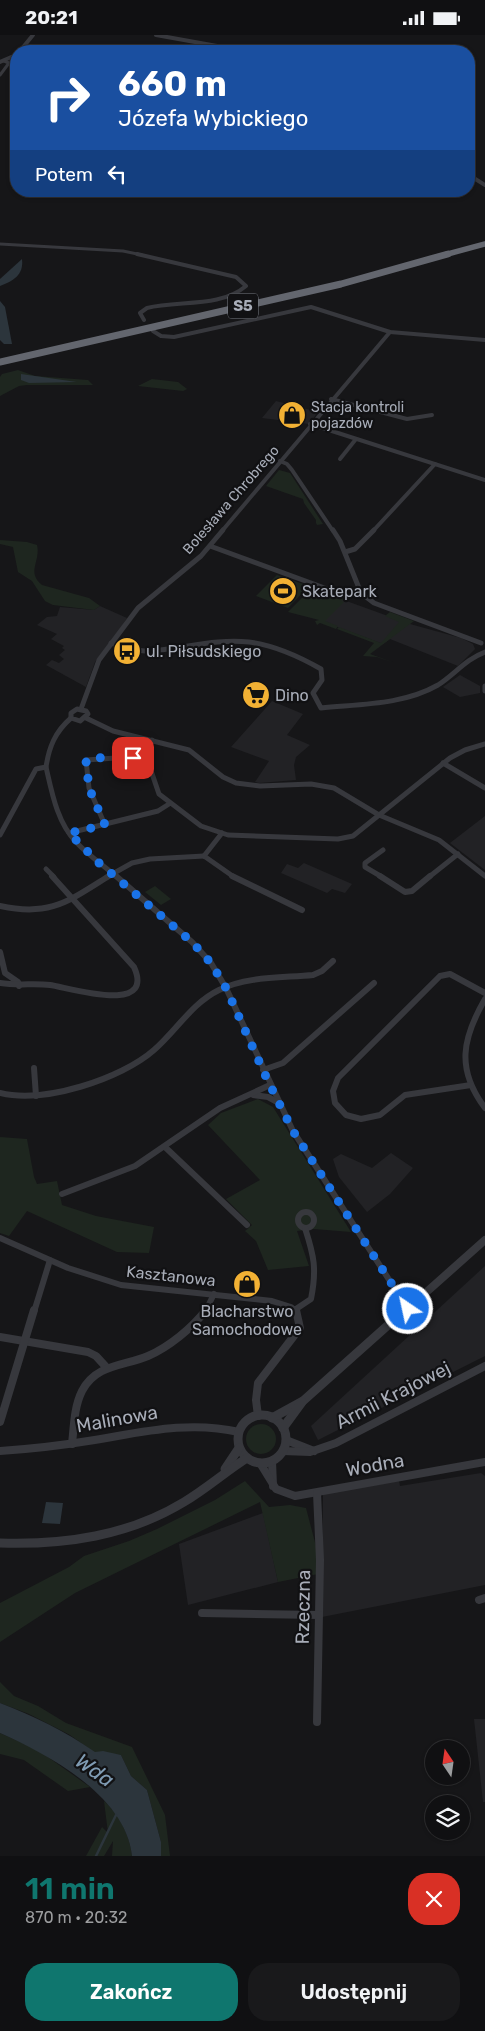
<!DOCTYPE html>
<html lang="pl">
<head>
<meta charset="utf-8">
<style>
	body { margin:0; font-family:Rubik,sans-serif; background:#19191b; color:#f1f3f6; height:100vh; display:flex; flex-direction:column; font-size:19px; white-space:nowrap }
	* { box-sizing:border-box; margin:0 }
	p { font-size:16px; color:#9c9d9f }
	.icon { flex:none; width:28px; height:28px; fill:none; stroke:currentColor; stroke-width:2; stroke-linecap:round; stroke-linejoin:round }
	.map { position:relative; height:1821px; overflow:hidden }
	.details { display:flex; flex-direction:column; background:#101012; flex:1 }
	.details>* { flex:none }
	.hud { position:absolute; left:10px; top:10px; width:465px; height:152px; border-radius:20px; box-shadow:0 1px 4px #0004,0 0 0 1px #303032; background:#1a4fa0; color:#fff; overflow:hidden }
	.needle { width:32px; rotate:347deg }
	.controls { position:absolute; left:425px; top:1705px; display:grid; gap:10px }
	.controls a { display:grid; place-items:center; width:45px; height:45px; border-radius:50%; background:#101012; box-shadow:0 1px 4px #0004,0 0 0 1px #303032; font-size:25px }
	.pin { position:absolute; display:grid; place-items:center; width:42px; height:42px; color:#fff; margin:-21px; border-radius:10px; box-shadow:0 2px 8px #0006 }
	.me { position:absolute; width:55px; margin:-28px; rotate:326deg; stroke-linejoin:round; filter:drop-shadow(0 0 4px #0008) }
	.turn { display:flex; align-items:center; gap:18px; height:105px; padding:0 25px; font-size:22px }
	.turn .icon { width:65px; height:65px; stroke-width:2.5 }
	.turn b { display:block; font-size:35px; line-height:42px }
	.then { display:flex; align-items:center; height:48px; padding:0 25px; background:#0003; gap:10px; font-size:19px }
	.round { display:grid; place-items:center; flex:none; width:52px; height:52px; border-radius:20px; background:#19191b }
	.overview { display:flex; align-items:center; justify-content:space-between; height:85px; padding:0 25px }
	h1 { font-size:30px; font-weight:600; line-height:38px; color:#0f766e }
	.cta { display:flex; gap:10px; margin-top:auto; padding:10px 25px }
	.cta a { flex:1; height:58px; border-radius:20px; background:#0f766e; color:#fff; font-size:20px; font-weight:600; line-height:58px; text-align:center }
	.cta a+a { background:#19191b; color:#f1f3f6 }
	.status { display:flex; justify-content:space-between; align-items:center; height:35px; padding:0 25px; background:#101012; direction:ltr }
	.status svg { height:14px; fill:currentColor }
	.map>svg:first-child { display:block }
	.built { fill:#222225 }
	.green { fill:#1e261f }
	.water { fill:#2c353c }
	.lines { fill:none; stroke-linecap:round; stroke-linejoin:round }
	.stream { stroke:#2c353c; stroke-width:2.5 }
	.minor-far4 { stroke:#37383d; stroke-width:3 }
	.minor-far3 { stroke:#37383d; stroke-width:4 }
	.minor-far2 { stroke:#37383d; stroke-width:5 }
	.minor-far1 { stroke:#37383d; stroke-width:6 }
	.minor { stroke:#37383d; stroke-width:8 }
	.tertiary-far2 { stroke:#37383d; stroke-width:4 }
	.tertiary-far1 { stroke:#37383d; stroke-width:8 }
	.tertiary { stroke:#37383d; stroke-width:9 }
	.motorway-far1 { stroke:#63666e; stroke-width:5.5 }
	.motorway { stroke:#63666e; stroke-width:7 }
	.route { stroke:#1a73e8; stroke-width:9; stroke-dasharray:0 16.2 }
	.labels { text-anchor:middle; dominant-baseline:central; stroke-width:4.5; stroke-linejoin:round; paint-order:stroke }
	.far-poi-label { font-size:14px; fill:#a8adb8; stroke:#111113; text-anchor:start }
	.far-street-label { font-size:14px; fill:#a8adb8; stroke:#111113 }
	.shield { fill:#111113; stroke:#7b7e86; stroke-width:1 }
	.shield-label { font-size:15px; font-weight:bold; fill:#a8adb8 }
	.poi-label { font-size:16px; fill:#a8adb8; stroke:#111113; text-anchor:start }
	.street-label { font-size:16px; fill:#a8adb8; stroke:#111113 }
	.near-street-label { font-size:19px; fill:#a8adb8; stroke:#111113 }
	.near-water-label { font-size:21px; font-style:italic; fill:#7f9bb3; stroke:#111113 }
</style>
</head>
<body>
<div class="status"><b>20:21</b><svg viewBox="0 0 49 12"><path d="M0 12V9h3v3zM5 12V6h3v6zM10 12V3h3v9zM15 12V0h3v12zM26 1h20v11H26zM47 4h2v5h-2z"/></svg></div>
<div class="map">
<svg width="485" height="1821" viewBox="0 0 485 1821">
	<rect width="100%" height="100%" fill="#161618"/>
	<g class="built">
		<polygon points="276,366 318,377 309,389 262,383"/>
		<polygon points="341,564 410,589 461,603 473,609 475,614 458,631 390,604 383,609 321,586"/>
		<polygon points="100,571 127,583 113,605 95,627 86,652 46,630 52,625 59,628 64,624 59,620 65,615 62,613 64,611 51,604 57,599 37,590 47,582 57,581 60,572 94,575"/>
		<polygon points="460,640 480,651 480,658 460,662 443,652"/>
		<polygon points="272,666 303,679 287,700 310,710 296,722 294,730 296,745 259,748 255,747 269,726 231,712"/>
		<polygon points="485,781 485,835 450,808"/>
		<polygon points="304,828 352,849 345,858 332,854 327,858 281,838 287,829 298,833"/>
		<polygon points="391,1118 413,1133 390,1159 367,1177 339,1142 333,1124 341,1119 372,1133"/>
		<polygon points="485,1231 485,1321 318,1405 311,1391"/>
		<polygon points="481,1438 485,1441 485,1550 322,1582 323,1459 399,1446 400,1451"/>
		<polygon points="263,1478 278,1547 188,1570 179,1509"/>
		<polygon points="474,1684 485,1684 485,1767 483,1767"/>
	</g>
	<g class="green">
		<polygon points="18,335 35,341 88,345 93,350 27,350 19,351 0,361 0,342 2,339"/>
		<polygon points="152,344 178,347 187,354 183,356 138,351"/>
		<polygon points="279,435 290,438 323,489 317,490 316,488 316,485 304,468 303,464 266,451"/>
		<path d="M0,505L27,507L37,510C41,526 26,537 42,550L89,563L100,571L94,575L53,570L45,566L32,546L18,537L13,512L0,509Z"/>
		<polygon points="277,540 309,551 288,573 256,561"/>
		<polygon points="315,553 344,563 342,566 344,567 325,586 338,591 336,594 320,588 317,590 315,586 319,585 288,577 310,555"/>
		<polygon points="390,577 414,586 370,619 395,628 377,622 363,621 374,608 337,594 339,592 381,608 399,587 385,581"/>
		<polygon points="155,851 171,864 161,870 145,857"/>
		<polygon points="258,1064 273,1072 351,1197 314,1194 297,1196 309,1231 268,1235 256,1206 245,1196 252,1190 226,1164 260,1145 208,1090 221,1078"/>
		<polygon points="0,1102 27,1104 34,1142 37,1149 57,1146 62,1170 96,1181 154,1192 149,1218 117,1217 27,1176 9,1201 0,1198"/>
		<circle cx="261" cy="1404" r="15"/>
		<polygon points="245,1446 269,1472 290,1470 306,1473 323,1538 278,1547 260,1467 75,1558 0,1607 0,1568 69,1532 84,1521 129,1506 157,1494 215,1465"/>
		<polygon points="0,1647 14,1661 38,1671 66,1688 132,1712 165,1780 170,1821 161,1821 161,1807 147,1755 131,1741 121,1720 95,1718 70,1700 29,1679 0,1668"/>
		<polygon points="0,1698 38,1715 90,1752 68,1756 24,1725 0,1719"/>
		<path d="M104,1766C119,1779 130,1801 132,1821H112L113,1806L104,1821H86L102,1792L108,1798Z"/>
	</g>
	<g class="water">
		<path d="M22,224C24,240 13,246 0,251V244Z"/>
		<polygon points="0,266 5,272 12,309 4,309 0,305"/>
		<polygon points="21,339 77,347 29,348 21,345"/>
		<polygon points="46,1467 63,1468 60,1489 42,1488"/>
		<path d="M0,1668C34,1681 65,1696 95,1717L103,1716L121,1720L131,1741L147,1755L161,1807V1821H132C126,1761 49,1720 0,1698Z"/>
	</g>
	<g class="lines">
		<polyline class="stream" points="96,1821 116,1780"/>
		<g class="minor-far4">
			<polyline points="0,40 9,28 4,26"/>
			<polyline points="0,209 123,216 142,220"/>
		</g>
		<g class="minor-far3">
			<path d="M137,219L236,242L246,251C220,273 179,265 147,273L140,278L144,285"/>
			<polyline points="153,296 161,301 174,302 311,272 390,297 485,305"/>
			<polyline points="331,364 407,384 432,380"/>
			<polyline points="310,389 485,445"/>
			<polyline points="340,424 356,404"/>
			<polyline points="280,426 287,429 292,435 333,496"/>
			<polyline points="222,496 390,297"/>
			<polyline points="373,496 435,429"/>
		</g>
		<g class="minor-far2">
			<polyline points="333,495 340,506 361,558"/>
			<polyline points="210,511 330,555 344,559 361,558 374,568 481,608"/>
			<polyline points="345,517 355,514 374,495"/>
			<path d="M111,608C121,611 134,616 145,616C179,615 214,603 249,607C273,610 300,622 321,634L322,645L313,658L321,673C360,669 403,670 438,650C454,640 466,624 485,617"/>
			<polyline points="485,651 485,656"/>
			<polygon points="77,674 86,676 88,679 80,686 71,683 71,678"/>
			<polyline points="81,674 99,625 138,573 201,521 223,495"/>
			<polyline points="86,683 113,696 189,715 223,742 236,748 260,751 311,749 334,753 379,780 439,805 485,841"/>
			<polyline points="152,705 146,721 159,759 201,791 228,800 338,804 353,801 450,723 465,715 485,709"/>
			<polyline points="443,728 485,753"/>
			<path d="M46,732C52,758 57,787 76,807C88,820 104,831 117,842"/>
			<polyline points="105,790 89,753 86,725 146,721"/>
			<polyline points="69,798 158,776 169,769"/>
			<path d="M0,800L36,734L46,732C49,712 55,697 71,683"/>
			<polyline points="204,821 234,842"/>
			<polyline points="204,821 222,798"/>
			<polyline points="46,834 54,842"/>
			<polyline points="107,842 132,828 150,824 204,821"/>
			<polyline points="382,842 365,832 365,828 383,815"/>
			<polyline points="429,842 458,819"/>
		</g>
		<g class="minor-far1">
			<polyline points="116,841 192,907 211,928 226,953 293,1096 408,1274"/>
			<polyline points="232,841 302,875"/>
			<polyline points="380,841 405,857 412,856 430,841"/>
			<path d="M0,871C51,882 68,866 109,841"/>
			<polyline points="0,917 5,938 18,947 19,951"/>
			<path d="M0,948C17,951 34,948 50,950C67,952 156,981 134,932L52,841"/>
			<path d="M485,964C462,1004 456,1034 485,1073"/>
			<polyline points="34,1033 36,1061"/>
			<polyline points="263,1035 283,1028 374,948"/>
			<polyline points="471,1050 405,1060 380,1080 361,1084 346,1080 335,1068 333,1056 338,1043 440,941 450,939 485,958"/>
			<path d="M0,1058C44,1069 121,1044 154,1015C176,996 192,968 219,955C247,941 283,943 313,940L322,936L333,926"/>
			<polyline points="253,1060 268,1062 279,1068"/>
			<polyline points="165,1112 247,1190"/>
			<polyline points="62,1159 135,1131 220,1073 270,1050"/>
			<circle cx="306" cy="1185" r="8"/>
			<polyline points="0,1203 68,1233 121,1250 272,1266 291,1272 297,1277"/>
			<path d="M296,1274L311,1264C317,1234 314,1221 305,1193"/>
			<polyline points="34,1277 50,1225"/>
			<polyline points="205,1277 214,1259"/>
		</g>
		<g class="minor">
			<polyline points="0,1302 88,1317 96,1321 107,1333"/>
			<polyline points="258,1381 256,1365 258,1348 300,1293 296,1275"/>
			<polyline points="0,1387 34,1275"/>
			<polyline points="286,1405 314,1416"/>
			<path d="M72,1409C74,1391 74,1372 82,1356C96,1329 124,1331 148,1321C169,1312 192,1293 206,1275"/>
			<path d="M0,1416C29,1414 58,1411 88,1406C139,1398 187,1385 239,1397"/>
			<polyline points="283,1416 310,1417 336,1408 485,1331"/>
			<polyline points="272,1426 273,1451"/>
			<polyline points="260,1428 276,1454 295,1461 485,1427"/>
			<polyline points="317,1458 320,1525 317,1687"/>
			<polyline points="479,1565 485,1563"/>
			<polyline points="202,1578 319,1580"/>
		</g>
		<g class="tertiary-far2">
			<polyline points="156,0 245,16"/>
			<polyline points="20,16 33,0"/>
			<polyline points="0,27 16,20"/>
			<polyline points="469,140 485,150"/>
		</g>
		<polyline class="tertiary-far1" points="404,1277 485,1205"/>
		<g class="tertiary">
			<circle cx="262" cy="1404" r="24"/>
			<polyline points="272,1383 303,1366 405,1275"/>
			<polyline points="283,1393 302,1367"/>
			<polyline points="225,1434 239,1413"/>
			<path d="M0,1508C65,1510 128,1501 184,1467C206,1454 225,1437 247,1423"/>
		</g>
		<polyline class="motorway-far1" points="444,220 485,209"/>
		<polyline class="motorway" points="0,327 341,249 448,219"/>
	</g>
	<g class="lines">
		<path class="route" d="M133,723C121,724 94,720 86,726L89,753L105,790L69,798L99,828L192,907L211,928L226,953L267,1044L293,1096L408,1274"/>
	</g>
	<defs>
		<g id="shop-disc" transform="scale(1.4375)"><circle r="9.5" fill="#f2b134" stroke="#111113"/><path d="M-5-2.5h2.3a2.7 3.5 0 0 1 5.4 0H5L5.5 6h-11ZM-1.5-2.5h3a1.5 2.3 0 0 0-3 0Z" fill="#111"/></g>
		<g id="stadium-disc" transform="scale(1.4375)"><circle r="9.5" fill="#f2b134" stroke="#111113"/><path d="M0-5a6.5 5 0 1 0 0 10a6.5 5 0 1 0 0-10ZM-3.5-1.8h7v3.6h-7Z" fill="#111"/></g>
		<g id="bus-disc" transform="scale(1.4375)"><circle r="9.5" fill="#f2b134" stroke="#111113"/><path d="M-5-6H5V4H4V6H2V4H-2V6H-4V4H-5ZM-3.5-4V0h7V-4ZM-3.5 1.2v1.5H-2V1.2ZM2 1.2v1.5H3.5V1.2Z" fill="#111"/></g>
		<g id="supermarket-disc" transform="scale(1.4375)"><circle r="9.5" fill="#f2b134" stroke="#111113"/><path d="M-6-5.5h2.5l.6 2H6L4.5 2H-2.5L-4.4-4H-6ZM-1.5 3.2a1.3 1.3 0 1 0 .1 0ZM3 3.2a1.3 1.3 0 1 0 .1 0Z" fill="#111"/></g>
	</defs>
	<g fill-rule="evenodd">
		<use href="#shop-disc" x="292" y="380"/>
		<use href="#stadium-disc" x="283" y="556"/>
		<use href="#bus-disc" x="127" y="616"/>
		<use href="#supermarket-disc" x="256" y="660"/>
		<use href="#shop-disc" x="247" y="1249"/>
	</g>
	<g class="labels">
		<g class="far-poi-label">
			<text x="311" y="372">Stacja kontroli<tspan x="311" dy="16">pojazdów</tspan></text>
		</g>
		<g class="far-street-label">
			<text transform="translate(231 465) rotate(-49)">Bolesława Chrobrego</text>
		</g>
		<rect class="shield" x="228" y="258.5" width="30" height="25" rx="4"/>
		<g class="shield-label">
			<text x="243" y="271">S5</text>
		</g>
		<g class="poi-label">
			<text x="302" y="556">Skatepark</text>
			<text x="146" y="616">ul. Piłsudskiego</text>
			<text x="275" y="660">Dino</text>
			<text x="247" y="1276" text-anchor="middle">Blacharstwo<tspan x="247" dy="18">Samochodowe</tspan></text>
		</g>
		<g class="street-label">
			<text transform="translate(171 1241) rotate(6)">Kasztanowa</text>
		</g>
		<g class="near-street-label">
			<text transform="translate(393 1360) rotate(-27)">Armii Krajowej</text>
			<text transform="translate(117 1384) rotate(-10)">Malinowa</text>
			<text transform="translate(375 1430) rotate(-10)">Wodna</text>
			<text transform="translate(303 1572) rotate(-89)">Rzeczna</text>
		</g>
		<g class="near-water-label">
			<text transform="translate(95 1735) rotate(35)">Wda</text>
		</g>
	</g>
</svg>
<div class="controls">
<a><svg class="needle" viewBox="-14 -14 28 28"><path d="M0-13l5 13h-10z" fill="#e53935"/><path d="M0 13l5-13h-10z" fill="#9c9d9f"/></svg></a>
<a><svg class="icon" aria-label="layers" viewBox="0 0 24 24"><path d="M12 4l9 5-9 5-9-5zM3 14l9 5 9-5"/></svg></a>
</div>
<div class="pin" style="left:133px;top:723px;background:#d93025"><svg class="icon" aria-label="arrive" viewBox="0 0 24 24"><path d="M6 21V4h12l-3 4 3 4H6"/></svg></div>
<svg class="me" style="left:408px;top:1274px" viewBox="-20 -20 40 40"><circle r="17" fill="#1a73e8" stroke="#fff" stroke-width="3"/><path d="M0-11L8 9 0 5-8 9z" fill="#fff"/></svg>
<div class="hud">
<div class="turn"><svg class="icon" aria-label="right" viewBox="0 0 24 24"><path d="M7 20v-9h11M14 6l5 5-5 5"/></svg><div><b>660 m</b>Józefa Wybickiego</div></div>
<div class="then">Potem<svg class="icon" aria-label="left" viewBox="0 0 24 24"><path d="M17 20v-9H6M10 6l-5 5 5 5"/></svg></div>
</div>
</div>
<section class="details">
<div class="overview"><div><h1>11 min</h1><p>870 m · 20:32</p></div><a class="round" style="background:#d93025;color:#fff"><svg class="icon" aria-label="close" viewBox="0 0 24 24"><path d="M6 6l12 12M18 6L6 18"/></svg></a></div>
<div class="cta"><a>Zakończ</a><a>Udostępnij</a></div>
</section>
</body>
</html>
